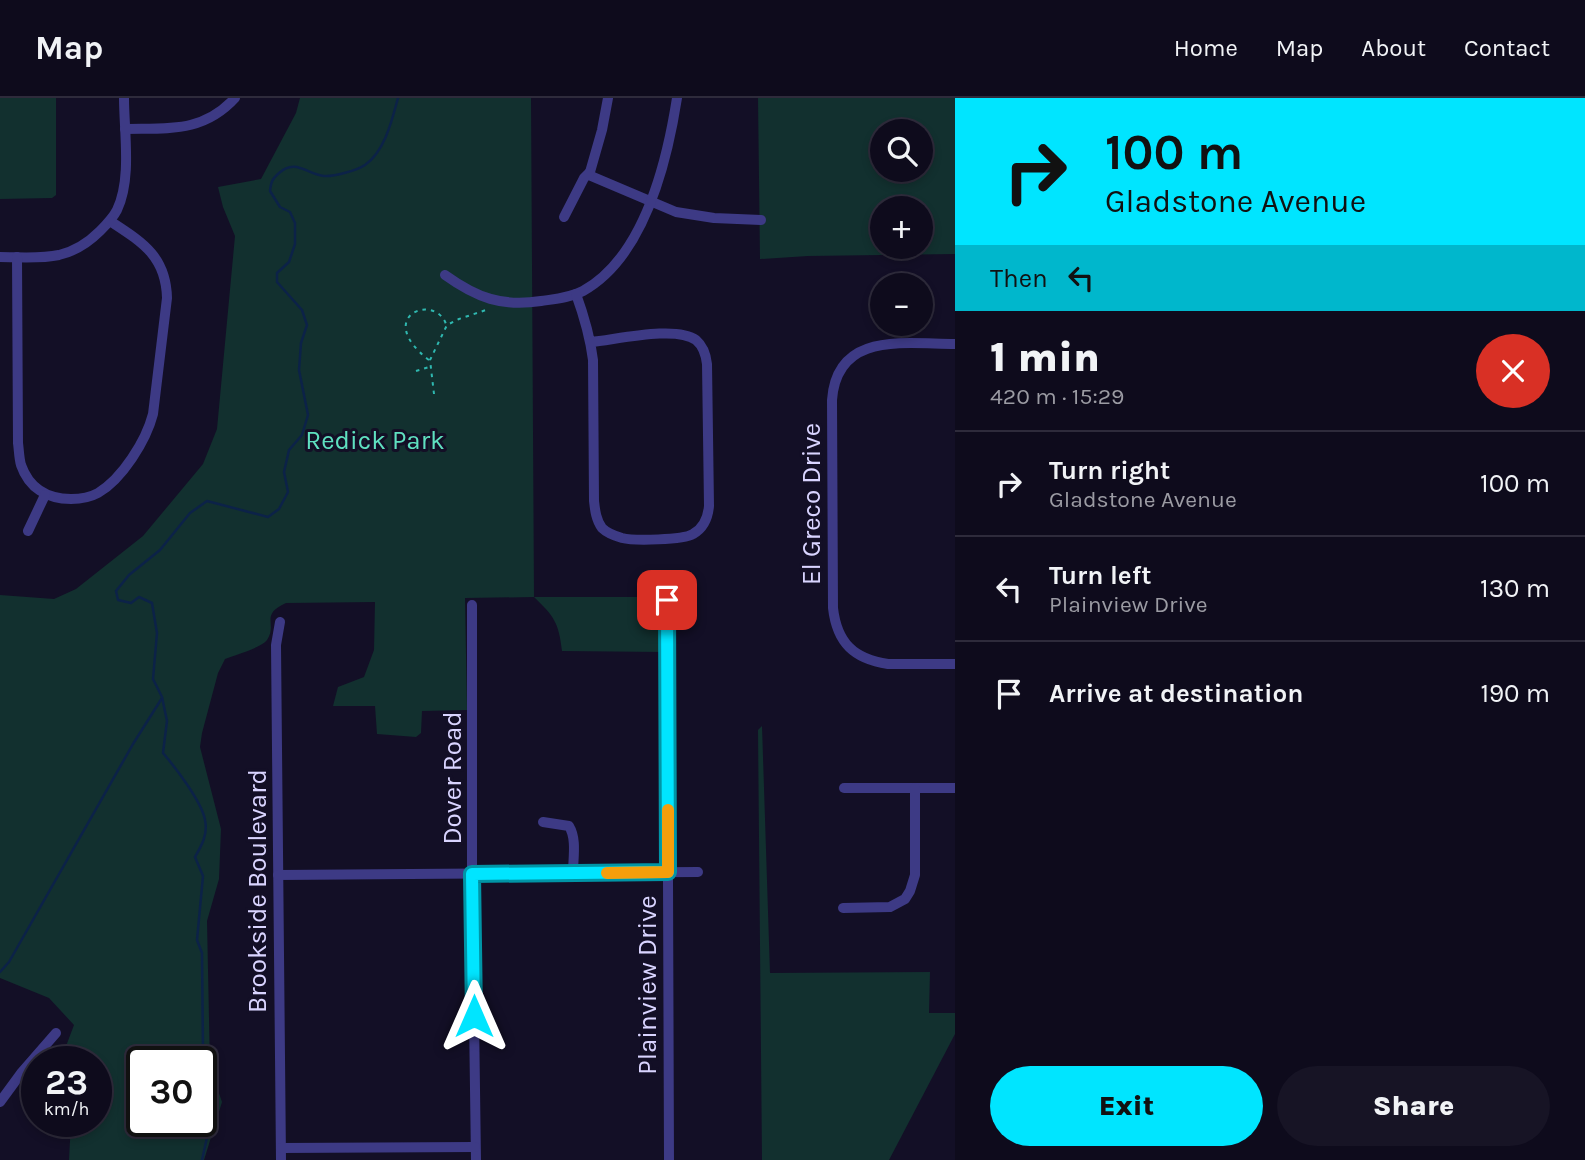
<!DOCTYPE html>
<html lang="en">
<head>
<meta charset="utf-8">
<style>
	body { margin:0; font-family:Karla,sans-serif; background:#171425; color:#f1f3f6; height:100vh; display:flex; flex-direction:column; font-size:26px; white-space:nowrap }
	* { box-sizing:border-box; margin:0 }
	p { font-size:23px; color:#9b9ba3 }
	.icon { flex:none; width:38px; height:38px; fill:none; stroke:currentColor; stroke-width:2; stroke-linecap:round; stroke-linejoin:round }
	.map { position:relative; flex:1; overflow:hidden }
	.drawer { display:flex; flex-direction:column; background:#0e0b1c; width:630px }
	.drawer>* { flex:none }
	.guide { background:#00e5ff; color:#111; overflow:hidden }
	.buttons { position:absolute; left:870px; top:21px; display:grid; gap:14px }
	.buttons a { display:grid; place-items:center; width:63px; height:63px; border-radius:50%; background:#0e0b1c; box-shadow:0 4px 10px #0003,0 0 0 2px #2e2b3b; font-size:35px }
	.speed { position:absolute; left:21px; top:948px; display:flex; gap:14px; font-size:35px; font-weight:700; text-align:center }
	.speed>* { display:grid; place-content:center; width:91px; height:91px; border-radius:50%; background:#0e0b1c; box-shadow:0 4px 10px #0003,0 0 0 2px #2e2b3b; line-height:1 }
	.speed small { font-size:18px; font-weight:400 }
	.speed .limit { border:4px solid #111; border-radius:10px; background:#fff; color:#111 }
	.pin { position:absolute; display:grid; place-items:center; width:60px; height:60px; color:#fff; margin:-30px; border-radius:14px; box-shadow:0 4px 10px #0006 }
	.me { position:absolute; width:77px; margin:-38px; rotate:0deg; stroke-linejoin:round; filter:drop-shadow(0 0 5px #0008) }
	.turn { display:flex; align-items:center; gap:24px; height:147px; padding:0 35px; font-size:32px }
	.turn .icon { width:91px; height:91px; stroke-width:2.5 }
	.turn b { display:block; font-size:49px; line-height:60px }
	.then { display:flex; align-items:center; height:66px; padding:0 35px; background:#0003; gap:14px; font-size:26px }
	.round { display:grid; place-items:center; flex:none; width:74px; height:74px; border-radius:37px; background:#171425 }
	.overview { display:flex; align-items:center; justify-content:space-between; height:119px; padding:0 35px }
	h1 { font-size:42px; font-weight:800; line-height:52px }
	.button { display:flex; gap:14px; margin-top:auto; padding:14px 35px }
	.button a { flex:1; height:80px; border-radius:42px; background:#00e5ff; color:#111; font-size:28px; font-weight:800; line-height:80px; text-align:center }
	.button a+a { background:#171425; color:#f1f3f6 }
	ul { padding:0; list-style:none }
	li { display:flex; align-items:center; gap:21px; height:105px; padding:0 35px; border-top:2px solid #2e2b3b }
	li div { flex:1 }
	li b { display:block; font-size:26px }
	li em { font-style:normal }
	header { display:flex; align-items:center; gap:42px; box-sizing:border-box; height:98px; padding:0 35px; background:#0e0b1c; border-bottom:2px solid #2e2b3b }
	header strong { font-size:33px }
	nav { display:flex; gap:38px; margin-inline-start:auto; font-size:24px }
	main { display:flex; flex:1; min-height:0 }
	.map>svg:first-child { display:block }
	.green { fill:#12302f; fill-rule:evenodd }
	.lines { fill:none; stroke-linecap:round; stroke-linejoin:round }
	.stream { stroke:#0c2248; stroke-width:2.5 }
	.path { stroke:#2fb8b0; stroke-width:2; stroke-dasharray:3.5 5; stroke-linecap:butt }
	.minor { stroke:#3d3a85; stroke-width:10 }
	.route-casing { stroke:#0095a6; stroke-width:18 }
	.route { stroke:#00e5ff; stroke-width:12 }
	.slow { stroke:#f59e0b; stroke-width:12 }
	.labels { text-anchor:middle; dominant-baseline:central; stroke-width:6; stroke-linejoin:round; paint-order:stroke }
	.park-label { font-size:26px; fill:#5fe0c0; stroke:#130f26 }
	.street-label { font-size:26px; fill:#d9d4ff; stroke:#130f26 }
</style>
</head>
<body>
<header>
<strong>Map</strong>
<nav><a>Home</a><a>Map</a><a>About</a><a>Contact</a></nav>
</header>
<main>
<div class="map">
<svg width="955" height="1062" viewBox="0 0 955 1062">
	<rect width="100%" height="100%" fill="#130f26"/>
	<g class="green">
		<polygon points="0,0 56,0 56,97 52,100 0,101"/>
		<path d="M300,0H531L534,499H664V554L562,553C559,525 554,518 534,499L465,500L467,612L422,613L421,635L416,639L377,636L375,608H333L338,589L364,579L374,552L375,504L286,505C259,517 278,526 267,542C261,550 235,557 225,561L218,575L202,635L200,649L221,731L219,781L207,823L210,969L222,1004L204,1062H69L71,1024H96V964H60L74,927L49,900L0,880V497L54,501L76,491L143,438L203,366L217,331L235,138L223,109L218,89L261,81L296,15ZM142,964H201V1024H142Z"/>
		<path d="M758,0H955V156L808,158L760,161ZM882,33H920V72H882ZM882,110H920V149H882Z"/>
		<polygon points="762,628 770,875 930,874 929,915 955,915 955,936 889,1062 762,1062 758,632"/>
	</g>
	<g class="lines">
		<g class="stream">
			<polyline points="0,874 9,864 133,646 162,600"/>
			<path d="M202,1062L208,1035L216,1008L206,976L203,952L202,855L197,842L203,778L195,759C202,747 208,736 205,722C202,704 175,669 163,655L167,623L162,599L153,581L157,535L152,505L139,499L131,505L118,502L116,493L129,477L160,452L190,415L207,403L268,419L279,411L288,394L284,374L289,352L302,337L308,317L299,272L301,245L307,227L302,212L277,184V175L289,164L295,146V125L290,114L280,109L270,93C271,84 272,81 279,75C295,60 307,76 324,78C333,79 358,72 365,67C385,53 392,22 398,0"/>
		</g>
		<g class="path">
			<path d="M429,262C373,219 434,194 446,226"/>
			<polyline points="416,273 429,269"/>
			<polyline points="434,296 430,262 447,227 459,221 489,211"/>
		</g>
		<g class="minor">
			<polyline points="608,0 602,32 590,74 591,78 676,114 714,120 761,122"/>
			<path d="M125,31C168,30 203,35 235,0"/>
			<polyline points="564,119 584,80 590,74"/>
			<path d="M0,159C19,159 40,161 59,157C76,153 88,145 100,133C107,126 113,120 117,112C132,81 124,34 124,0"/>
			<path d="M17,159L18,345C19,352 19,360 21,367C29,390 47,401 71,401C81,401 89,400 98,395C122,381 146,343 153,316L167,200C166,158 142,144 110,123"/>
			<path d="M445,177C477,200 502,209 541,203C555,201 570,200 583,193C644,159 667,64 677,0"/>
			<path d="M576,196C584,218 590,238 593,262L594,403C595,412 596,422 602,430C607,435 615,438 622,440C634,443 683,442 693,436C704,430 708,419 709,408L707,266C706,257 703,248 696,242C676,227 615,242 591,244"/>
			<path d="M955,246C905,246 837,233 832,302L833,510C837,545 854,561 888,566H955"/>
			<polyline points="28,433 45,397"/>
			<polyline points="667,502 669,1062"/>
			<polyline points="472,507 472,776 476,1062"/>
			<polyline points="280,524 276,547 281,1062"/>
			<polyline points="844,690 955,690"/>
			<path d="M543,724L569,728C577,741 573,760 573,775"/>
			<polyline points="278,777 698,774"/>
			<polyline points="843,810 890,809 905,801 910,793 915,777 915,690"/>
			<polyline points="0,1004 22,974 56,935"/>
			<polyline points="281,1050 475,1049"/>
		</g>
	</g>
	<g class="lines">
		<g class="route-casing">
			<polyline id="route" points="474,918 472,776 668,774 667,502"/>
		</g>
		<use href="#route" class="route"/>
		<polyline class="slow" points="607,775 668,774 668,712"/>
	</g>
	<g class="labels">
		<g class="park-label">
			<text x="375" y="342">Redick Park</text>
		</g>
		<g class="street-label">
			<text transform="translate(811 406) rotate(-90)">El Greco Drive</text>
			<text transform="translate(452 680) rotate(-90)">Dover Road</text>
			<text transform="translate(257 793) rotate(-90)">Brookside Boulevard</text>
			<text transform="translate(647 887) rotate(-90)">Plainview Drive</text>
		</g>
	</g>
</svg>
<div class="buttons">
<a><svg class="icon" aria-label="search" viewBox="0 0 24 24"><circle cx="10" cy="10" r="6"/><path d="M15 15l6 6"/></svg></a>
<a>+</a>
<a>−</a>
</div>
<div class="speed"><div>23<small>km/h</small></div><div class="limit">30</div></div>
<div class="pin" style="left:667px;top:502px;background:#d93025"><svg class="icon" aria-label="arrive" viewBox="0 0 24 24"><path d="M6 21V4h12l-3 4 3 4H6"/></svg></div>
<svg class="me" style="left:474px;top:918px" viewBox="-20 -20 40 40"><path d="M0-17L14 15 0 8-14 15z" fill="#00e5ff" stroke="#fff" stroke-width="4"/></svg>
</div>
<section class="drawer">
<div class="guide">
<div class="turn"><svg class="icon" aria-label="right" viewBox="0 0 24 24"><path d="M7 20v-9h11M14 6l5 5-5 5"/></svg><div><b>100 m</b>Gladstone Avenue</div></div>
<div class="then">Then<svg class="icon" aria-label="left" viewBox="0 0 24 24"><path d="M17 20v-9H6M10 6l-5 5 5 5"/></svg></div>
</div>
<div class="overview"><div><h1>1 min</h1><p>420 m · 15:29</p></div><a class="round" style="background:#d93025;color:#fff"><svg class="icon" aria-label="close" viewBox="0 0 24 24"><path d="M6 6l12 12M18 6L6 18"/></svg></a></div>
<ul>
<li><svg class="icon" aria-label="right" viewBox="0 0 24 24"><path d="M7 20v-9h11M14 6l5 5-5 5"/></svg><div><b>Turn right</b><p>Gladstone Avenue</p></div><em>100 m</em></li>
<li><svg class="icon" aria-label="left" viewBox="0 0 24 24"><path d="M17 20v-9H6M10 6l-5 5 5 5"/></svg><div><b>Turn left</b><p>Plainview Drive</p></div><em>130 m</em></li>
<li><svg class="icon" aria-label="arrive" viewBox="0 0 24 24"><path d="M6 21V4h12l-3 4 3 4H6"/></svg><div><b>Arrive at destination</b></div><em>190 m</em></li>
</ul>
<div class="button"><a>Exit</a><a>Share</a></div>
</section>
</main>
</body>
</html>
